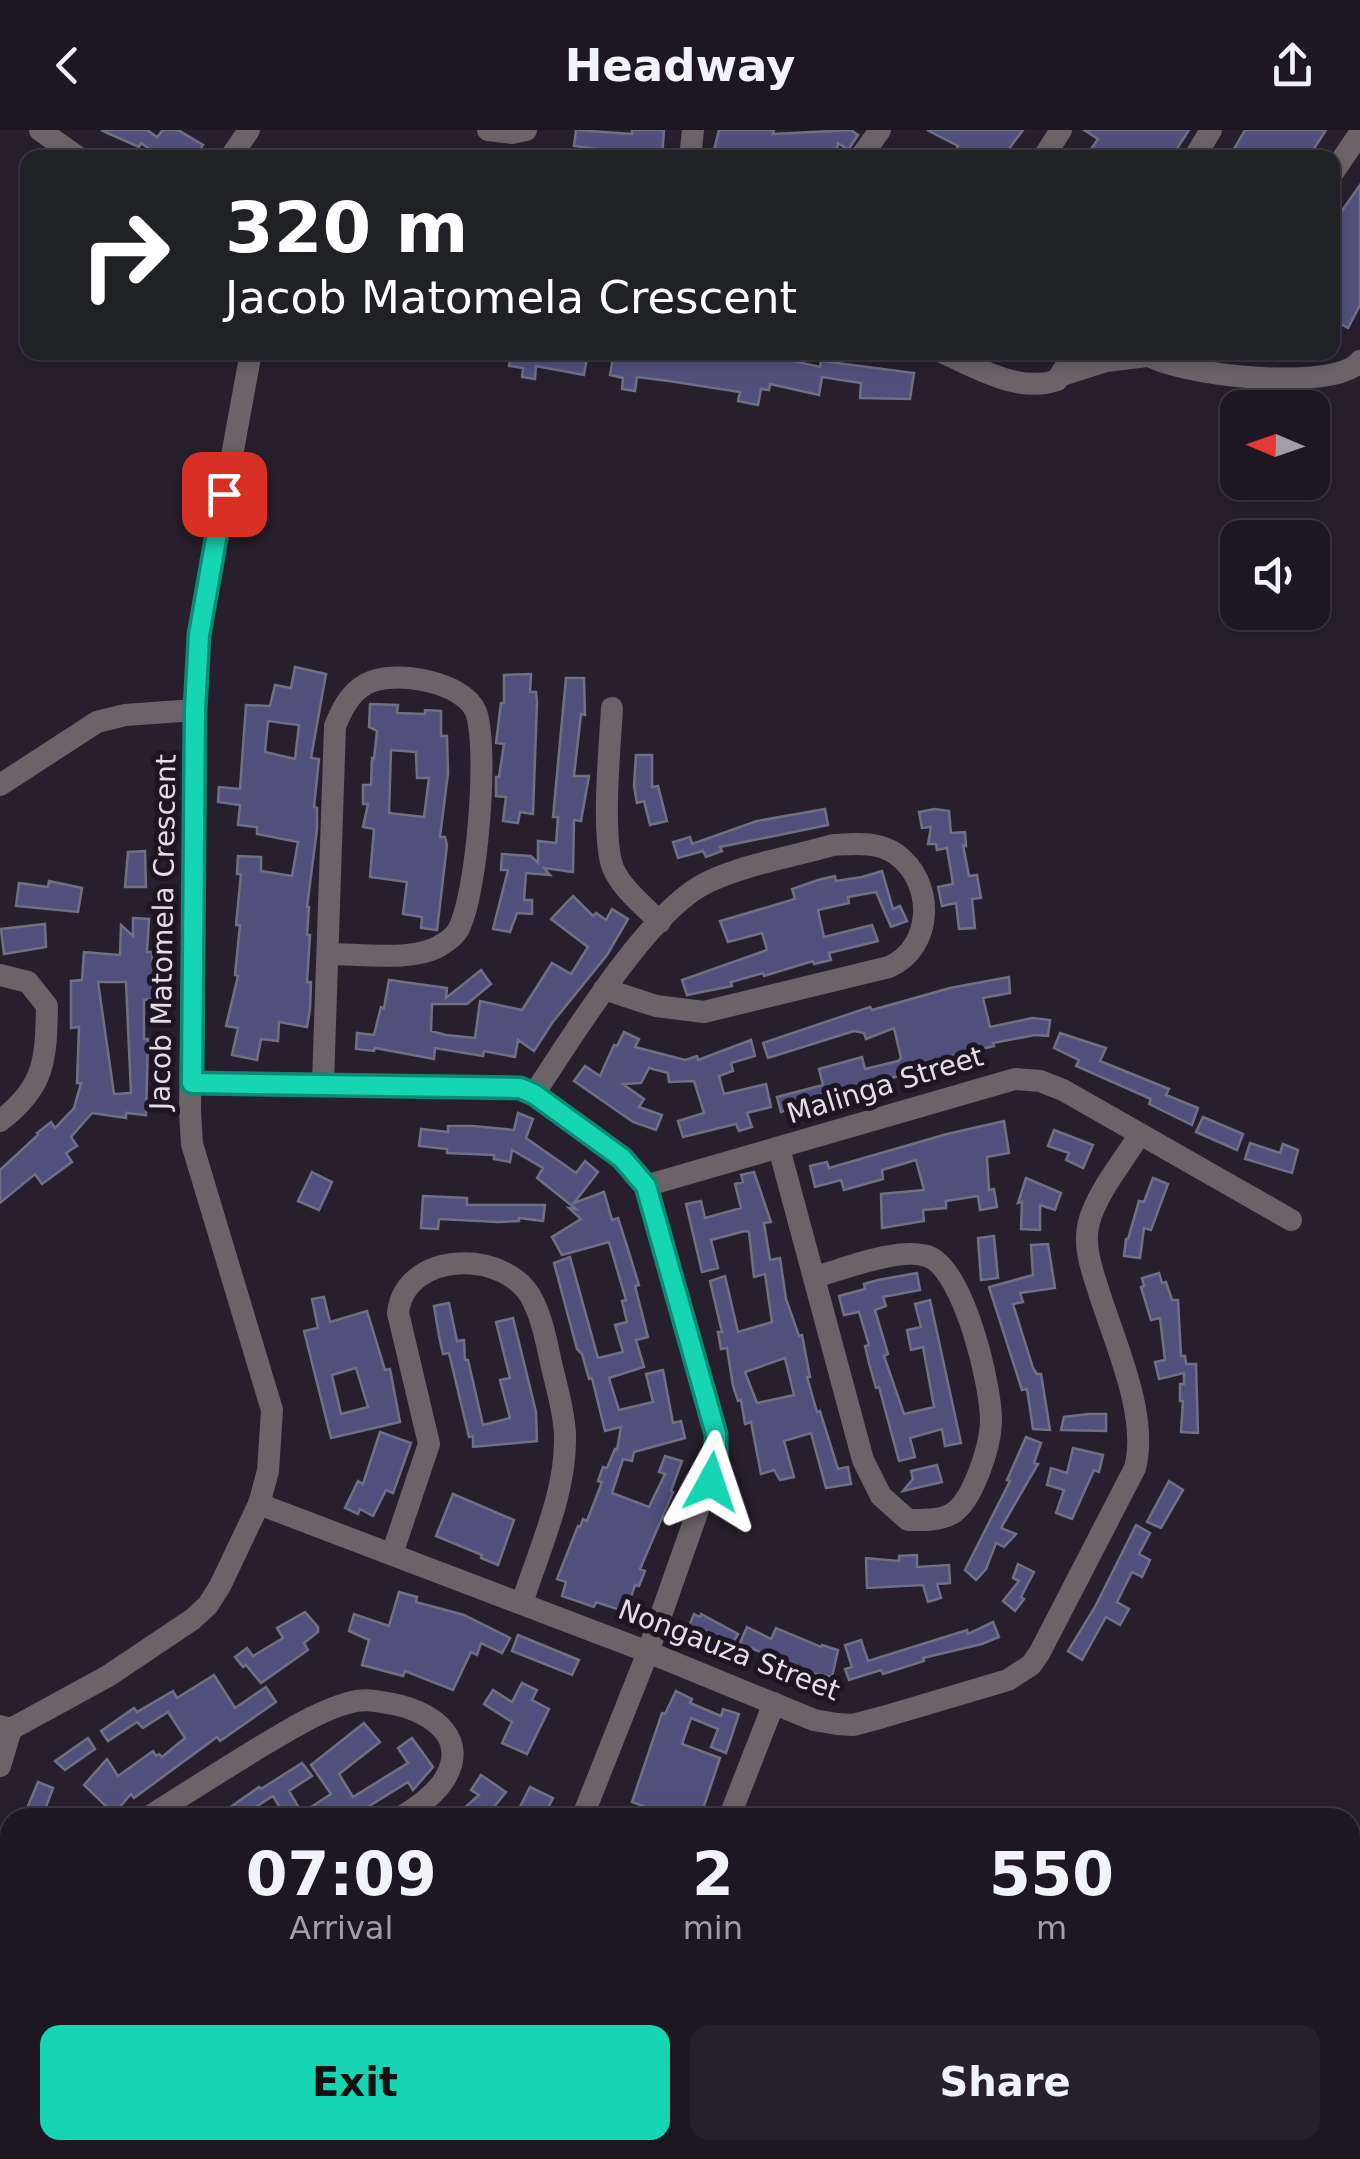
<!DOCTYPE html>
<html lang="en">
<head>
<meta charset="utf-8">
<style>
	body { margin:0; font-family:"DejaVu Sans",sans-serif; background:#25202a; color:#f1f3f6; height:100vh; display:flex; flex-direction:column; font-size:38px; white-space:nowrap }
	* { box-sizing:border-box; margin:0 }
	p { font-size:32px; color:#a09fa5 }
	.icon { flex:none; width:55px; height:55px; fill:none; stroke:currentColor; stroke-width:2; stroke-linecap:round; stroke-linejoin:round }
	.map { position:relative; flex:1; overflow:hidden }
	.drawer { position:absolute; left:0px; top:1678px; width:1360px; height:352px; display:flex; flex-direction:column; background:#1d1722; border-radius:30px 30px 0 0; box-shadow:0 5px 15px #0003,0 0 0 2px #3b3640 }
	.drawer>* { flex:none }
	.banner { position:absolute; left:20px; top:20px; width:1320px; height:210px; border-radius:20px; box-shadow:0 5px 15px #0003,0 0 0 2px #3b3640; background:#202124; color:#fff; overflow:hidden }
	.needle { width:65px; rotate:272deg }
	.fabs { position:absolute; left:1220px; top:260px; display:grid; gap:20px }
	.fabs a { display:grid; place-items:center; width:110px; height:110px; border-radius:20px; background:#1d1722; box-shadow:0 5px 15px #0003,0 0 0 2px #3b3640; font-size:50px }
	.pin { position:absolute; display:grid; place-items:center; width:85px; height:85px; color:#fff; margin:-42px; border-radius:20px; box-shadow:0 5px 15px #0006 }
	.me { position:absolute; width:110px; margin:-55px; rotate:5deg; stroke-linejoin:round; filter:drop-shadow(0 0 8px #0008) }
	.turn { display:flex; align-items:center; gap:35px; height:210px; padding:0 40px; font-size:45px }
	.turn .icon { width:130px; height:130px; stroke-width:2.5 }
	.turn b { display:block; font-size:70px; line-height:85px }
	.eta { display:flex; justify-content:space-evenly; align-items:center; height:170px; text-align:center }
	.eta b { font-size:60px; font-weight:800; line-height:70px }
	.action { display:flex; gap:20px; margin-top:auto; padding:20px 40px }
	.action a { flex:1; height:115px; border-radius:20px; background:#16d5b3; color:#111; font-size:40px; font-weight:800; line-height:115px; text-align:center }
	.action a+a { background:#25202a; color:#f1f3f6 }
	header { display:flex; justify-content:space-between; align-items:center; height:130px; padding:0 40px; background:#1d1722; font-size:45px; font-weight:800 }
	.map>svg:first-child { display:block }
	.building { fill:#51507d; stroke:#6f7083; stroke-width:2.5; fill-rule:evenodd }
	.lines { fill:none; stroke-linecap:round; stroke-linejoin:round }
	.minor { stroke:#6b6368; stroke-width:22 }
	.route-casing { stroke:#0e8a74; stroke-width:25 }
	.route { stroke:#16d5b3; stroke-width:18 }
	.labels { text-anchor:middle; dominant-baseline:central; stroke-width:10; stroke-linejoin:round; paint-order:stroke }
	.street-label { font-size:28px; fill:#e3dde7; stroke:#1e1523 }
</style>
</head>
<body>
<header><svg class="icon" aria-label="back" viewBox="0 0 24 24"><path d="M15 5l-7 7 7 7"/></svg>Headway<svg class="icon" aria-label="share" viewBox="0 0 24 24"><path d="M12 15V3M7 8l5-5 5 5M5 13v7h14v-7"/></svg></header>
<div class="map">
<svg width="1360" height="2029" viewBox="0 0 1360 2029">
	<rect width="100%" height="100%" fill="#271f2d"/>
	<g class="building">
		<polygon points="101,0 147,0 157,7 163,0 178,0 203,15 195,28 162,28 141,13 139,17"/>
		<polygon points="576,0 632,4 632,0 664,0 662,28 596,23 597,19 574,16"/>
		<polygon points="719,0 774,0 773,4 851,0 858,5 848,20 838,13 836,28 728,28 713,24"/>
		<polygon points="927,0 1023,0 1002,28 952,28 958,16"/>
		<polygon points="1084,0 1189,0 1171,28 1085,28 1098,9"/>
		<polygon points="1245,0 1326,0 1308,28 1242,28 1233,21"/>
		<polygon points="1360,55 1360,175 1348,198 1332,189 1332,95"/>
		<polygon points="502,222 588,222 584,245 536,236 535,249 522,247 523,238 509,236 510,231 502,229"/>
		<polygon points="614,222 753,222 820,237 821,231 914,243 910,269 860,268 861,253 822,247 819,265 770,254 769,260 761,259 758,275 738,271 740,262 669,251 637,247 635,261 622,259 623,248 610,245"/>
		<path d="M295,537L326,544L311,628L319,629L314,677L317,678V699L307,777H309L307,805H310L307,852H311L310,879L307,897L279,892L278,911L261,909L257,930L232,925L238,898L226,896L238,846L235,845L240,795H236L241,744H237L238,726L261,727V741L292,746L298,712L257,704V697L238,695L240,675L218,672L219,657L240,659L246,575L270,576L275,555L291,558ZM268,591L299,595L295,629L265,622Z"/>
		<polygon points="531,544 530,562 536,562 537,572 533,684 520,682 518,693 503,691 506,667 496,666 496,647 499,647 504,614 496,613 501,573 504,573 504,545"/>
		<polygon points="566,548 584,548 585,585 581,584 574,646 589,646 581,691 574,690 573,742 544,738 550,745 526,743 524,770 532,770 532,784 517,783 510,802 493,799 508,740 501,740 502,724 531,726 538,733 538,711 556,713 558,687 553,687"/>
		<path d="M370,574L398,575L397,583L425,584V580L441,581V606H447L448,643L440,707H445L447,715L437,800L421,798L422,787L403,784L407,752L370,747L374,699L363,697L368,674H363V655H371L372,628L374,629L377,601L369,597ZM391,620L416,622L417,648H429L424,687L389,683Z"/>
		<polygon points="636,625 652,625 652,657 658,656 667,691 650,695 644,671 637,673 634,656"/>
		<polygon points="825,679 828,695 720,717 722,721 706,727 703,721 678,728 673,712 690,707 692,714 757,691"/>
		<polygon points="935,679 949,681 951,703 965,702 966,716 963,715 969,746 977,745 981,768 972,769 975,798 959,799 956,773 942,776 938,757 953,754 947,718 937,720 936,714 928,714 931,697 922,698 919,682"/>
		<polygon points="145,721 146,757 125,757 128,722"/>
		<polygon points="882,741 893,779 900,776 907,791 891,797 876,762 848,767 849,773 818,780 824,807 872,795 878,811 829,823 831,830 814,834 813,831 764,846 763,843 731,852 732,856 687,865 682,850 767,820 762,803 728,812 720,791 795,769 792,759 818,750 835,746 836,751 862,747"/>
		<polygon points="49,751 82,758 78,782 16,776 19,753 48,757"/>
		<polygon points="573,766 593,786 596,783 606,790 612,779 628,789 607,825 552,893 534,921 518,910 515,927 484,921 483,926 435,918 434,929 375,918 374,921 356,919 357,903 374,905 381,877 384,878 389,850 447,858 446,868 481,840 491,854 467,874 432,874 431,901 446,905 475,908 480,871 522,880 552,833 571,844 588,817 551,789"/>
		<path d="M133,788L149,789L147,822H152L155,869L144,870V909H148L146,985L126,983V988L92,983L71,1007L77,1016L66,1023L72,1032L42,1054L35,1044L0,1073V1040L38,1005L37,1003L51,992L55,998L74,978L81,953H77L79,897L71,898V851L82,850L84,822L120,825L121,795L133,806ZM98,852H126L131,963L114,964Z"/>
		<polygon points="45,794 46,817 4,824 1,799"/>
		<polygon points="1009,847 1010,863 983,868 990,897 1032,888 1050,890 1048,906 1035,905 993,913 994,916 916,934 918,940 781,982 777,967 823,955 819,939 862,927 865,939 898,931 901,928 894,898 866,909 864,903 854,901 768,928 763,913 870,877 872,880 950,858"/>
		<polygon points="624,902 639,909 635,917 685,930 697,926 698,930 751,910 755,926 731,933 733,941 719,946 724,964 766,954 771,977 747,983 752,997 739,1001 736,994 683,1007 678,991 704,983 694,951 669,952 668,943 649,938 641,953 623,954 644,969 639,977 662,985 656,1000 633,992 574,951 585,936 600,946 614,915 617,916"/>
		<polygon points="1060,903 1106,918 1100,931 1169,959 1166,965 1198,978 1192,995 1149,974 1151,969 1076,936 1079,930 1054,918"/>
		<polygon points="518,983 533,989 526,1008 576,1043 585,1031 598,1042 574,1073 604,1062 612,1090 618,1088 626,1113 639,1155 635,1156 648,1207 636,1210 644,1237 609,1248 619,1280 653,1272 646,1244 663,1240 673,1293 681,1291 685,1308 634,1322 632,1331 623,1329 612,1363 649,1377 665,1344 659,1342 665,1326 682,1331 671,1361 673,1362 640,1439 645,1441 639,1456 635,1455 626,1482 596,1472 594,1477 562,1466 566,1452 557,1449 578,1396 580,1397 583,1389 587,1391 602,1352 598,1351 603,1337 607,1338 615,1319 617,1320 621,1297 605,1301 592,1248 589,1249 582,1224 577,1219 554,1133 570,1127 598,1228 623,1222 615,1195 627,1192 622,1171 626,1170 609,1112 562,1125 552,1107 581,1089 569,1078 576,1079 537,1048 543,1038 512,1020 510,1032 494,1029 494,1025 447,1023 447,1019 419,1016 421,999 448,1002 448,996 473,996 514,1000"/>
		<polygon points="1203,987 1243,1004 1237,1020 1196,1002"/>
		<polygon points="1004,991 1009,1023 987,1027 989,1060 994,1059 997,1077 980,1080 978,1066 946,1071 946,1078 923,1080 924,1091 882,1098 881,1064 924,1060 916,1030 882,1040 883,1049 844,1060 841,1050 815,1057 810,1036 827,1032 829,1038 947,1004"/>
		<polygon points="1054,1000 1093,1015 1083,1038 1066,1030 1069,1023 1048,1016"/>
		<polygon points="1250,1013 1280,1023 1283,1014 1298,1020 1292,1043 1245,1029"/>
		<polygon points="312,1042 332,1052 319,1080 298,1071"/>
		<path d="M754,1042L771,1092L764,1093L770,1130L780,1128L786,1169L799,1206L802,1205L810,1247H807L817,1282L820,1281L838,1339L848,1337L851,1354L826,1358L811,1303L784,1311L794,1347L780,1350L774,1340L761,1344L751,1292L745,1294L741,1270L738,1271L733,1256L727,1218L721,1219L718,1202H722L710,1151L725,1146L738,1202L772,1192L765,1144L754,1147L749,1102L745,1101L711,1110L718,1138L702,1142L686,1074L701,1071L705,1088L741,1078L735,1054L743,1052L741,1045ZM785,1228L794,1265L757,1273L745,1242Z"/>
		<polygon points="1026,1048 1061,1063 1055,1080 1040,1075 1040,1100 1021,1099 1022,1072 1018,1073"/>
		<polygon points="1153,1048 1168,1054 1151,1100 1144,1098 1140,1128 1124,1126 1126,1109 1128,1109 1139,1071 1144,1072"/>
		<polygon points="423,1066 467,1068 467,1075 545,1075 543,1091 519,1088 519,1091 498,1092 439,1089 438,1099 421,1098"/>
		<polygon points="994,1106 998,1148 981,1150 978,1108"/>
		<polygon points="1048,1114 1055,1158 1020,1163 1023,1172 1013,1174 1033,1238 1037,1244 1041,1244 1050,1300 1033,1299 1027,1259 1022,1260 989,1157 1033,1145 1031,1115"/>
		<polygon points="917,1143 920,1160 883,1167 886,1176 875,1180 888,1224 884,1226 904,1284 934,1277 923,1217 911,1220 907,1200 921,1197 915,1174 930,1170 961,1313 945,1316 942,1299 910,1308 915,1327 899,1331 879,1257 876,1258 869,1233 865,1216 869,1215 859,1182 844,1185 839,1166 865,1159 864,1154 878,1150"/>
		<polygon points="1159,1143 1162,1153 1166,1152 1172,1170 1178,1170 1181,1226 1185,1226 1186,1234 1196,1234 1198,1303 1181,1302 1183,1271 1180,1271 1180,1254 1184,1254 1184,1243 1159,1249 1155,1232 1165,1230 1160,1188 1151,1190 1141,1157 1144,1156 1142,1148"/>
		<path d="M324,1167L330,1192L367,1181L385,1240L390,1239L400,1292L331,1308L304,1201L318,1198L312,1169ZM356,1238L368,1277L341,1284L332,1245Z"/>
		<polygon points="449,1173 457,1211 464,1210 465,1230 468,1230 483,1295 510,1288 500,1250 510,1248 496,1192 513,1188 536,1282 537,1311 473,1317 473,1306 469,1307 449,1223 443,1224 439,1206 434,1176"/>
		<polygon points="1089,1284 1106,1284 1106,1301 1061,1300 1064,1287"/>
		<polygon points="380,1302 411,1313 393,1363 386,1360 373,1386 360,1379 358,1384 345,1378 358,1351 363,1354"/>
		<polygon points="1026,1307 1041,1313 1034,1333 1038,1334 1001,1398 1016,1404 1004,1417 996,1413 986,1439 976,1450 965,1440 1010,1351 1007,1350"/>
		<polygon points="1073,1318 1103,1325 1099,1342 1094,1340 1072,1389 1056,1383 1064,1360 1047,1355 1051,1338 1067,1343"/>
		<polygon points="937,1335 942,1352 903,1361 913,1349 911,1341"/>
		<polygon points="1169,1351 1183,1360 1161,1398 1147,1392"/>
		<polygon points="453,1364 514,1390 498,1435 481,1428 482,1425 436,1406"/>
		<polygon points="1136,1395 1150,1403 1139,1424 1150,1430 1142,1447 1132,1442 1117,1472 1129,1479 1120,1495 1106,1487 1082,1530 1068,1521 1095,1477"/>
		<polygon points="917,1425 917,1437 949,1435 950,1453 937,1454 941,1468 928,1472 923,1455 867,1458 866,1428 899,1431 899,1426"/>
		<polygon points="1018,1434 1034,1442 1021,1467 1024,1469 1015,1481 1003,1471 1019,1451 1013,1448"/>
		<polygon points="399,1462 417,1467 416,1472 464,1485 510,1508 502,1523 481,1513 477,1525 471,1522 453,1560 405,1541 403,1546 362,1535 369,1510 349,1501 354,1484 389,1496"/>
		<polygon points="305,1482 318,1497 318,1502 304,1513 308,1520 261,1553 246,1535 243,1537 235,1527 247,1518 253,1526 283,1508 277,1498"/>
		<polygon points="694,1484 700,1487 701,1484 738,1504 730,1518 704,1504 703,1508 687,1501"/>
		<polygon points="993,1492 999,1507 982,1514 923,1528 924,1531 883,1544 881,1540 849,1550 845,1539 852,1537 845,1515 861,1510 868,1531 967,1500 968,1504"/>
		<polygon points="747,1497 771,1509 776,1498 821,1517 822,1515 838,1520 832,1547 803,1541 740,1513"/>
		<polygon points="518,1505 579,1530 572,1545 512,1521"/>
		<polygon points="214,1545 235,1578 266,1557 276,1572 220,1611 217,1607 134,1668 131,1664 114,1684 84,1655 107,1629 118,1646 153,1621 156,1626 159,1624 162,1627 185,1608 168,1582 143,1598 137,1592 108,1611 101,1601 134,1578 137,1582 173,1561 177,1568"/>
		<polygon points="522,1553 537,1560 532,1570 549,1579 527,1624 502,1613 512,1592 484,1574 493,1560 512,1572"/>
		<polygon points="676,1561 692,1569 690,1573 721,1586 723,1579 739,1584 726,1623 711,1617 718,1599 691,1588 682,1614 720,1628 700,1688 675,1688 632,1672 662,1583 665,1584"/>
		<polygon points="364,1593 380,1612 339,1644 353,1667 408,1633 398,1618 412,1608 433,1637 413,1660 408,1652 350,1688 286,1688 273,1666 246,1683 249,1688 215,1688 259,1657 261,1659 302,1633 312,1646 289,1661 302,1683 331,1664 311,1635"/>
		<polygon points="88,1608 95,1619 65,1640 55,1631"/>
		<polygon points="481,1645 506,1662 485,1688 453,1688 479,1665 471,1660"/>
		<polygon points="38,1652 53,1658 42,1688 23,1688"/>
		<polygon points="530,1657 553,1668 543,1688 523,1688 518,1681"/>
	</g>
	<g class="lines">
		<g class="minor">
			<polyline points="40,0 79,28"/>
			<polyline points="488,0 512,3 526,0"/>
			<polyline points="230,28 249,0"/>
			<polyline points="690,28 693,0"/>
			<polyline points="860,28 880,0"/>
			<polyline points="1043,28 1061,0"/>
			<polyline points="1194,28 1211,0"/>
			<polyline points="1332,44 1360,3"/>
			<path d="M941,222C976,237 1019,264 1057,250L1075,222"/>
			<path d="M1143,222C1174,246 1335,263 1360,231"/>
			<polyline points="1062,245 1106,231 1147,226"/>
			<path d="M612,578C610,614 601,707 613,738C622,759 644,776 660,792"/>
			<polyline points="0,655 97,592 125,585 195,580"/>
			<path d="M0,845L28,852L47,876C46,930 45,957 0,991"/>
			<polyline points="191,953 519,958 534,964 622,1028 645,1056 715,1304 716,1329 648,1522 582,1688"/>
			<path d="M323,953L335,596C342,579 350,563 366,554C392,539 464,551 476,582C489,618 477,766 458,800C454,807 448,811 441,815C415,832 360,824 329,824"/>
			<path d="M534,964C571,909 649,779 708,752C746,734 792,727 833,715C854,714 877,711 896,724C935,752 934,817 889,837L704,882L656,876L604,859"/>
			<path d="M779,1018L863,1330L881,1366L908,1390C922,1390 940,1391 953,1383C973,1370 990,1317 991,1293C992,1258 964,1138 927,1126C898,1117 844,1139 815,1147"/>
			<polyline points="645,1056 1015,949 1040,951 1063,960 1291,1090"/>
			<path d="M259,1374L648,1522L814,1590L837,1594L853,1595L883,1587L1008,1550L1031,1535L1040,1522L1135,1338C1149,1285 1114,1211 1098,1159C1091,1138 1083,1114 1089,1092C1097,1062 1123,1032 1139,1005"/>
			<path d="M392,1424L429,1314L398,1183C405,1119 509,1119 533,1171C543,1191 547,1215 552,1237C557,1259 564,1281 565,1304C567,1361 539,1420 522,1473"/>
			<polyline points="0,1596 11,1599 108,1546 193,1489 208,1475 220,1456 259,1374 268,1341 272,1280 192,1014 190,982 195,580 199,505 251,222"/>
			<polyline points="0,1636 11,1599"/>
			<path d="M147,1688C186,1663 226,1638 265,1614C291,1599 319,1581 348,1573C364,1568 377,1571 393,1574C433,1582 472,1610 442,1653C431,1668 415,1678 400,1688"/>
			<polyline points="729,1688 774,1573"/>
			<polyline points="0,1714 10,1717"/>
			<polyline points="0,1858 10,1861"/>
			<polyline points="59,2020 85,2029"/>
			<polyline points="6,2029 21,2020"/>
			<polyline points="370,2029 377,2020"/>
		</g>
	</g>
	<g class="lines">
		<g class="route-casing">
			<polyline id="route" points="224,364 199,505 195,580 192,953 520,958 534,964 622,1028 646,1056 716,1304 716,1329 711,1352"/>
		</g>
		<use href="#route" class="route"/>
	</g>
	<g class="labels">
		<g class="street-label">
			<text transform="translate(163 802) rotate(-89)">Jacob Matomela Crescent</text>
			<text transform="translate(885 955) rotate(-17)">Malinga Street</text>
			<text transform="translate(729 1520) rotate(21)">Nongauza Street</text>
		</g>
	</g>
</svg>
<div class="fabs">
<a><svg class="needle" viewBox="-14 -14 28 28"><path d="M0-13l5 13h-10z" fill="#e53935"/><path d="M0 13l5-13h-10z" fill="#a09fa5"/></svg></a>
<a><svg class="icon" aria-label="sound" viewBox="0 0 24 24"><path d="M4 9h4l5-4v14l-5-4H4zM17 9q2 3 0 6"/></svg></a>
</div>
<div class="pin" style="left:224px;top:364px;background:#d93025"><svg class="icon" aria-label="arrive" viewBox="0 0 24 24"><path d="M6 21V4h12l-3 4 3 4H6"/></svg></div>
<svg class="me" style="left:711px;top:1352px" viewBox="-20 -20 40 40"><path d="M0-17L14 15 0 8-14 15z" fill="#16d5b3" stroke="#fff" stroke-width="4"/></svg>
<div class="banner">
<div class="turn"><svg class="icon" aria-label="right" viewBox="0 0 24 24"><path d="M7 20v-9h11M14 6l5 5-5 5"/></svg><div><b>320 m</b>Jacob Matomela Crescent</div></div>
</div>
<section class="drawer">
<div class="eta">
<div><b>07:09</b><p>Arrival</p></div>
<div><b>2</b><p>min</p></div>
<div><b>550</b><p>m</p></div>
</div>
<div class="action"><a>Exit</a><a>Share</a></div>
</section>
</div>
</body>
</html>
